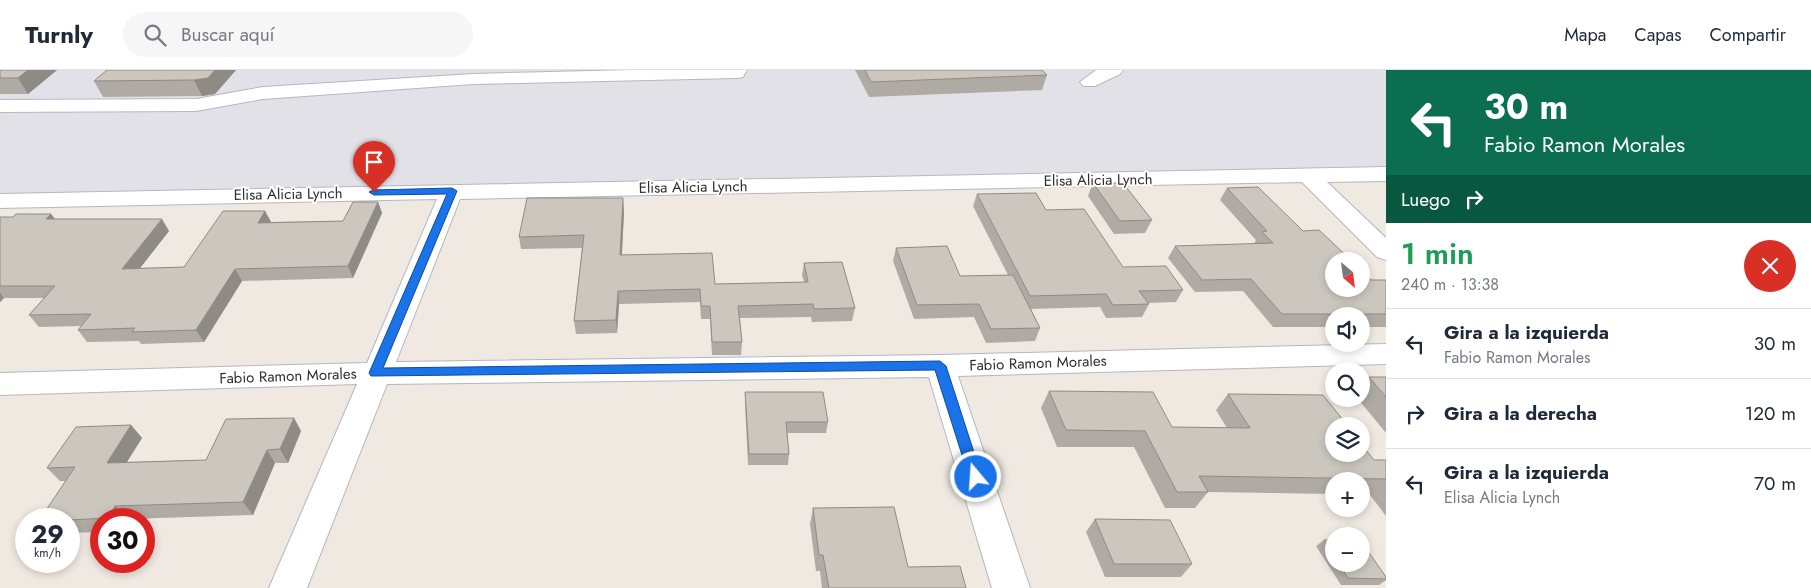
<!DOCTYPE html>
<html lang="es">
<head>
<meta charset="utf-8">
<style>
	body { margin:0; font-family:Jost,sans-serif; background:#f6f6f7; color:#1f2937; height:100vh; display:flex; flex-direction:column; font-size:19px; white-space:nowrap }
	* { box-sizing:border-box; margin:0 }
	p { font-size:16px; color:#747a83 }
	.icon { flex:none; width:28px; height:28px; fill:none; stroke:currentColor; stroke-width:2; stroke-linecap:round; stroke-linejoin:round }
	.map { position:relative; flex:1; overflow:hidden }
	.drawer { display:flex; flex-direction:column; background:#fff; width:425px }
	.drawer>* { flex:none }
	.hud { background:#0b6e4f; color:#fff; overflow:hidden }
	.needle { width:32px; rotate:152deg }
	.tools { position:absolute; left:1325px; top:182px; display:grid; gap:10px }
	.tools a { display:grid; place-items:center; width:45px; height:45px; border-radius:50%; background:#fff; box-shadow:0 2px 8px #0003; font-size:25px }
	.speed { position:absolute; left:15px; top:438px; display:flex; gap:10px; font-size:25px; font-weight:700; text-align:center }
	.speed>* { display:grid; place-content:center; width:65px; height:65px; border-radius:50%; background:#fff; box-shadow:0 2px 8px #0003; line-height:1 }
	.speed small { font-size:12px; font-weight:400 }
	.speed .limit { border:8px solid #d22; background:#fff; color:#111 }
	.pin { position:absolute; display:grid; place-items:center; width:42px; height:42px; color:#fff; margin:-51px -21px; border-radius:50% 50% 50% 0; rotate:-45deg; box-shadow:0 0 5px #0007 }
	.pin .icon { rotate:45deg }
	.me { position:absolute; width:55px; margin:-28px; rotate:342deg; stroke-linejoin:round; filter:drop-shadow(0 0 4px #0008) }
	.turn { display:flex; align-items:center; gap:18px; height:105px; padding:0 15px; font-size:22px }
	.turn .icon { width:65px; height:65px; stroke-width:2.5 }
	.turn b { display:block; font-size:35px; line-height:42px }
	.then { display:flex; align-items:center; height:48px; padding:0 15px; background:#0003; gap:10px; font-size:19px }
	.round { display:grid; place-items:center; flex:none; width:52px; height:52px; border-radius:26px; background:#f6f6f7 }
	.overview { display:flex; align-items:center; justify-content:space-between; height:85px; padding:0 15px }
	h1 { font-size:30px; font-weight:600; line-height:38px; color:#1e9e55 }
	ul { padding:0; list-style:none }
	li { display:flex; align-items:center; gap:15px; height:70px; padding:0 15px; border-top:1px solid #e0e1e3 }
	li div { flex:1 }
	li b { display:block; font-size:19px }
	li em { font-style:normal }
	header { display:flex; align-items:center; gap:30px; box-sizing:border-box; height:70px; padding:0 25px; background:#fff; border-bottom:1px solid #e0e1e3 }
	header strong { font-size:24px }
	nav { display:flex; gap:28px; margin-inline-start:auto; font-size:18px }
	.search { width:350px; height:45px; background:#f6f6f7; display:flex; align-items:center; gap:12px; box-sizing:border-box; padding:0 18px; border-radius:28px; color:#747a83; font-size:19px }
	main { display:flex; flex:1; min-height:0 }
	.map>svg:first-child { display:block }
	.industrial { fill:#e3e1e8 }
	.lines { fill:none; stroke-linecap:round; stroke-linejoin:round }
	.minor-casing { stroke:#b4b7c1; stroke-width:2 }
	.minor { fill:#fff; fill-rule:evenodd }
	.wall { fill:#afaba4 }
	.shaded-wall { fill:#8e8b86 }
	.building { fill:#cbc7bf; stroke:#8e8b86 }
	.route { fill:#1a73e8; stroke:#114b97 }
	.labels { text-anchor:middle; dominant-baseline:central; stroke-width:4; stroke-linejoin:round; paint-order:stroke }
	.street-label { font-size:15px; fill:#2e2e2e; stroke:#fff }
</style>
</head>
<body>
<header>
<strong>Turnly</strong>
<div class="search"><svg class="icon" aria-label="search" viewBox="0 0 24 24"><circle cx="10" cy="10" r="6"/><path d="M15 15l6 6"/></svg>Buscar aquí</div>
<nav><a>Mapa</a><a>Capas</a><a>Compartir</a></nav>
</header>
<main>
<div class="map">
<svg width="1386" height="518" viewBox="0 0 1386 518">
	<rect width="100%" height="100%" fill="#efe9e1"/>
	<polygon class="industrial" points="0,0 1386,0 1386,97 0,134"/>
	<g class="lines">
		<g class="minor-casing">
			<g id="minor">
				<polygon points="631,0 747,0 743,7 737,8 473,14 263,29 196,41 0,42 0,30 196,29 263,17 473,4"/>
				<polygon points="1096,0 1123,0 1120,4 1095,16 1083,16 1080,12"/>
				<polygon points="1386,97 1386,111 1327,112 1386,168 1386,190 1377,187 1302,112 460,129 396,292 940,285 1386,274 1386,294 958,306 1030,518 992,518 929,307 387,314 307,518 269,518 357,314 0,325 0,303 367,293 437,129 0,138 0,124"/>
			</g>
		</g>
		<use href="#minor" class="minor"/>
	</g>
	<g class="wall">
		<polygon points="0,0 57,0 28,24 0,24"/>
		<polygon points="236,0 215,24 202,26 103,27 94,11"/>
		<polygon points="855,0 1042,0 1047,5 1042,20 869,27"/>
		<polygon points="1093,113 1152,150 1145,163 1114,164 1088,126"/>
		<polygon points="1227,118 1303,161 1371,210 1386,210 1386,257 1361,257 1361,246 1334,246 1334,257 1273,257 1243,221 1195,222 1168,188 1175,176 1254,174 1256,170 1220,130"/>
		<polygon points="977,124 1046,140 1123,197 1183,220 1176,232 1148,233 1149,234 1142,247 1106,248 1100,237 1031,239 1040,258 1035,271 986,273 974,247 914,249 893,191 896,178 960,206 1008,205 973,136"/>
		<polygon points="378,132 382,143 353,208 242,211 204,272 141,274 139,271 87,272 78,260 81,256 39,257 29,245 44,228 4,228 0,232 0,147 13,147 51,144 55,149 169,161 140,198 184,197 265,141 271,152 343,151"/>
		<polygon points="624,141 622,185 715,214 804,212 802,205 804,193 855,238 852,251 812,252 811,247 740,248 742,272 741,285 712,285 710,249 701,249 700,232 619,234 617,263 576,264 574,251 582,178 521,179 519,167"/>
		<polygon points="1369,307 1386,307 1386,363 1358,329 1361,329 1361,315"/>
		<polygon points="1049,321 1172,357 1227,358 1216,340 1228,324 1374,390 1386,390 1386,446 1370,425 1361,424 1361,411 1334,411 1334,424 1208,422 1195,438 1165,438 1134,377 1057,377 1041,338"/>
		<polygon points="745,322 828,352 826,363 787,363 789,384 788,395 748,395 745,334"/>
		<polygon points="294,348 301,361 288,393 275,393 253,445 128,449 101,449 101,462 69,463 69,449 66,411 60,411 47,398 131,355 142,368 127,392 206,390"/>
		<polygon points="813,438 908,497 966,518 822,518 820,501 816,501 810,454"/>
		<polygon points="1095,449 1192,494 1181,507 1105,507 1086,462"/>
		<polygon points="1324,470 1334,470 1334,494 1361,494 1386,507 1386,510 1379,515 1341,515 1316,476"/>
	</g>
	<g class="shaded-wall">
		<polygon points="28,0 57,0 28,24 18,8"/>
		<polygon points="215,0 236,0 215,24 202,26 194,10"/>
		<polygon points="623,128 624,141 621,198 620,185"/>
		<polygon points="378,132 382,143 353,208 348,196"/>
		<polygon points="265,141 271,152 258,153"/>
		<polygon points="51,144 60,156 46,149"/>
		<polygon points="162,149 169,161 130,211 122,199"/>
		<polygon points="235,199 242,211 204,272 196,260"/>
		<polygon points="618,221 619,234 617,263 616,250"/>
		<polygon points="0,223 4,228 0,232"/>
		<polygon points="294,348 301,361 288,393 280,379"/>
		<polygon points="131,355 142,368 118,406 107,393"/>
		<polygon points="267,380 275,393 253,445 243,432"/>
		<polygon points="115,436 128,449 108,448"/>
	</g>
	<g class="building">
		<polygon points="0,0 28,0 18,8 0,8"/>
		<polygon points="107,0 215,0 208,8 194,10 94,11"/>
		<polygon points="865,0 1042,0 1047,5 871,12"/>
		<polygon points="1093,113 1123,113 1152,150 1120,151"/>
		<polygon points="1258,117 1303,161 1319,160 1352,191 1334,191 1334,219 1361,219 1361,200 1371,210 1386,210 1386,244 1282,244 1251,209 1202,210 1175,176 1273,173 1262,162 1267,161 1227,118"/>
		<polygon points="1036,123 1046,140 1084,139 1123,197 1166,196 1183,220 1139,221 1149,234 1113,235 1106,224 1030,226 977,124"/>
		<polygon points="527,128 623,128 620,185 712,183 715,214 808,212 804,193 842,192 855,238 814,239 813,234 738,236 742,272 712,272 710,236 701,236 700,219 618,221 616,250 574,251 584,165 519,167"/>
		<polygon points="353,132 378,132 348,196 235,199 196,260 132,262 135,258 78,260 91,244 29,245 55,216 0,216 0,147 13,147 16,144 51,144 46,149 162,149 122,199 184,197 223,141 265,141 258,153 343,151"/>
		<polygon points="947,176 960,206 1013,205 1040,258 991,259 979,234 917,235 896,178"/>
		<polygon points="1369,307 1386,307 1386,327"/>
		<polygon points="1049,321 1153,322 1172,357 1250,358 1228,324 1323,325 1348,356 1334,356 1334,384 1361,384 1361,374 1374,390 1386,390 1386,409 1199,406 1208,422 1177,422 1145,361 1066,360"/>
		<polygon points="745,322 823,322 828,352 786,352 789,384 749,384"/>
		<polygon points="294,348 280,379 267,380 243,432 115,436 108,448 69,450 69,449 40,449 75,397 47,398 76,357 131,355 107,393 206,390 226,349"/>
		<polygon points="894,437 908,497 960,496 966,518 829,518 823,485 819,485 813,438"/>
		<polygon points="1095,449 1170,450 1192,494 1114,494"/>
		<polygon points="1324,470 1334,470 1334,485"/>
		<polygon points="1361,471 1386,507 1386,509 1348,508 1339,494 1361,494"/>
	</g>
	<polygon class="route" points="452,118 457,121 383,298 940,291 946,296 982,407 980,411 971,411 969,407 935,300 371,306 369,303 447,124 374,125 369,122 374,120"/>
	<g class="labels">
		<g class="street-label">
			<text transform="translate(1098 110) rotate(-1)">Elisa Alicia Lynch</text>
			<text transform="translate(693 117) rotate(-1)">Elisa Alicia Lynch</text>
			<text transform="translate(288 124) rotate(-1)">Elisa Alicia Lynch</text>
			<text transform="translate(1038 293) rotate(-2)">Fabio Ramon Morales</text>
			<text transform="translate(288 306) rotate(-2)">Fabio Ramon Morales</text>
		</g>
	</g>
</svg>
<div class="tools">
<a><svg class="needle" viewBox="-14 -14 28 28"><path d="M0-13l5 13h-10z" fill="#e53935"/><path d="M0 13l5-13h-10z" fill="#747a83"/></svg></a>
<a><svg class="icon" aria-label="sound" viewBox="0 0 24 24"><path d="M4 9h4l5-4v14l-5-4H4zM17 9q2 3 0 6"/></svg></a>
<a><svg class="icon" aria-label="search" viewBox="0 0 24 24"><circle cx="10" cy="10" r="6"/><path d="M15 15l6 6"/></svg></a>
<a><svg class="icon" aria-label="layers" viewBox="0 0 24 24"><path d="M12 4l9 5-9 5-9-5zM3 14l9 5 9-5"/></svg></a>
<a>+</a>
<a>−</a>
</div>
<div class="speed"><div>29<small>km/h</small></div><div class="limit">30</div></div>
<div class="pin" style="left:374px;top:122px;background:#d93025"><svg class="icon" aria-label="arrive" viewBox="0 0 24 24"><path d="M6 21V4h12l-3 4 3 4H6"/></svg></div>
<svg class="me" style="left:976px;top:407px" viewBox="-20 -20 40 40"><circle r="17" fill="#1a73e8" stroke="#fff" stroke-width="3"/><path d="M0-11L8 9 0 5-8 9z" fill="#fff"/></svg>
</div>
<section class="drawer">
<div class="hud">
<div class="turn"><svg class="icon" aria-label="left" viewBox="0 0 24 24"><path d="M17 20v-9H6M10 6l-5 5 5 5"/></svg><div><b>30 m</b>Fabio Ramon Morales</div></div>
<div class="then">Luego<svg class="icon" aria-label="right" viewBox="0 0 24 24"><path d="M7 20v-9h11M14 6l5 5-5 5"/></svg></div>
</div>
<div class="overview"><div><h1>1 min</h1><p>240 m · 13:38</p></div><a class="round" style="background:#d93025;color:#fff"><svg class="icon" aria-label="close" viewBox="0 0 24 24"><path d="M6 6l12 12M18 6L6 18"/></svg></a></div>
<ul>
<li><svg class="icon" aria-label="left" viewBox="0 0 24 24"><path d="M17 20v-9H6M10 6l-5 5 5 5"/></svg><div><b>Gira a la izquierda</b><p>Fabio Ramon Morales</p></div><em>30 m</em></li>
<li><svg class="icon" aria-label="right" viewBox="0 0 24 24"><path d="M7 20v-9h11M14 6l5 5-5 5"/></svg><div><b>Gira a la derecha</b></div><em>120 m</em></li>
<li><svg class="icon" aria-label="left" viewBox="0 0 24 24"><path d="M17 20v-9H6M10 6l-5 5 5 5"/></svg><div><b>Gira a la izquierda</b><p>Elisa Alicia Lynch</p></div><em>70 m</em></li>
</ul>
</section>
</main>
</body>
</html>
